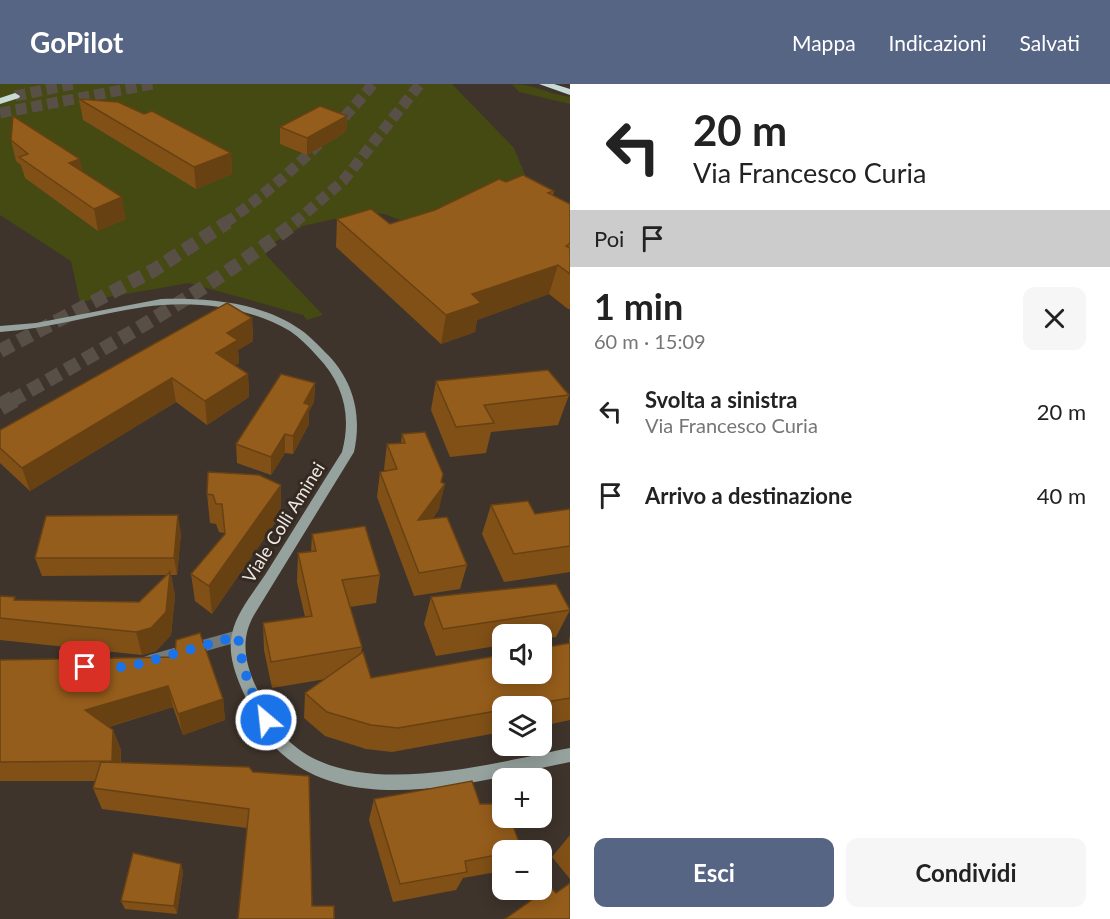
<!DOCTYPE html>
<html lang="it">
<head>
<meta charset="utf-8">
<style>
	body { margin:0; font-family:Lato,sans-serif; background:#f6f6f6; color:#222; height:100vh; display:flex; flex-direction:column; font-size:22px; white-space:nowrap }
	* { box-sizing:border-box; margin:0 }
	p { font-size:20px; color:#767676 }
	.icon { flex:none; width:33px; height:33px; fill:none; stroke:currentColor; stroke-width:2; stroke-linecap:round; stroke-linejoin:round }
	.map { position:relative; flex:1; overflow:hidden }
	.panel { display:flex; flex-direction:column; background:#fff; width:540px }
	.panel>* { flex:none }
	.banner { background:#fff; color:#222; overflow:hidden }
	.tools { position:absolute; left:492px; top:540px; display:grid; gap:12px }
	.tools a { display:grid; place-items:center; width:60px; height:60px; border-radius:12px; background:#fff; box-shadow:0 3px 15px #0003; font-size:30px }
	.pin { position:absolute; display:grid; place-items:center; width:51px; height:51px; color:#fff; margin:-26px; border-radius:12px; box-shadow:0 3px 9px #0006 }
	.me { position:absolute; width:66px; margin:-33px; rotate:332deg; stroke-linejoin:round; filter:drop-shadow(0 0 4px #0008) }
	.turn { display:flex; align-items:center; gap:21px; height:126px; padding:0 24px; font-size:27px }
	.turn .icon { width:78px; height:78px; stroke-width:2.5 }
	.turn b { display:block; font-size:42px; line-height:51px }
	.then { display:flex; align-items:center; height:57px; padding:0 24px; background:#0003; gap:12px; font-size:22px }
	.round { display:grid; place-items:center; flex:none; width:63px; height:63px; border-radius:12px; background:#f6f6f6 }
	.head { display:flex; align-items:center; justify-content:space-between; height:102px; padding:0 24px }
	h1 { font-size:36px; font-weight:700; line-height:45px }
	.primary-button { display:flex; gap:12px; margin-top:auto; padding:12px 24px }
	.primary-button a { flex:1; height:69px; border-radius:12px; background:#576585; color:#fff; font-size:24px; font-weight:700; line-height:69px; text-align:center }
	.primary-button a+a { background:#f6f6f6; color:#222 }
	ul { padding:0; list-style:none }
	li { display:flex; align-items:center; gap:18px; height:84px; padding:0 24px }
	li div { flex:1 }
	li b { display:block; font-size:22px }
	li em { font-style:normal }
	header { display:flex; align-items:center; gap:36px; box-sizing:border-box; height:84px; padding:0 30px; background:#576585; color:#fff }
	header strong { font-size:28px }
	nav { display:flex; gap:33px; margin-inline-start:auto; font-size:21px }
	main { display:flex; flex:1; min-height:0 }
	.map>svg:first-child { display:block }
	.green { fill:#454912 }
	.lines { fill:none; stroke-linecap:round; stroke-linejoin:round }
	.motorway-tunnel-far2 { stroke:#584f47; stroke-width:11; stroke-dasharray:11 5; stroke-linecap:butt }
	.motorway-tunnel-far1 { stroke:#584f47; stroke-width:14; stroke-dasharray:14 7; stroke-linecap:butt }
	.motorway-tunnel { stroke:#584f47; stroke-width:18; stroke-dasharray:18 9; stroke-linecap:butt }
	.minor { fill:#747b79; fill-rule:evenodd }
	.secondary { fill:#96a29e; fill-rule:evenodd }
	.motorway { fill:#c8dad5; fill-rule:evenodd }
	.wall { fill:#805017 }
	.shaded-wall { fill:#684113 }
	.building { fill:#955d1b; stroke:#684113; stroke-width:1.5 }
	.route { stroke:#1a73e8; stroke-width:10; stroke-dasharray:0 18 }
	.labels { text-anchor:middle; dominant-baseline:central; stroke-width:6; stroke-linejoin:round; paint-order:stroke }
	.street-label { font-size:18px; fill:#eee8e3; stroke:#342a22 }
</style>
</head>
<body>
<header>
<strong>GoPilot</strong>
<nav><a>Mappa</a><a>Indicazioni</a><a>Salvati</a></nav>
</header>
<main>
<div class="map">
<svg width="570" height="835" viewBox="0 0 570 835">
	<rect width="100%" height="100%" fill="#3e342c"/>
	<g class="green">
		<polygon points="0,0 452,0 514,64 525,91 410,140 384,130 366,128 303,142 266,163 266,171 323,231 307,236 303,231 189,199 80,218 71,177 0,131"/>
		<path d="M512,0C534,0 548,10 570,13V20L519,8Z"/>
	</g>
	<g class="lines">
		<g class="motorway-tunnel-far2">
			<polyline points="15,12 73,0"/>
			<polyline points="0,29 153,0"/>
			<path d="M225,139C282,99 329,53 373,0"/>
			<polyline points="294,139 343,97 420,0"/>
		</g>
		<g class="motorway-tunnel-far1">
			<polyline points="0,267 154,186 228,138"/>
			<path d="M11,317C110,262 206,207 296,138"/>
		</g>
		<polyline class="motorway-tunnel" points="0,323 14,315"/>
		<polygon class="minor" points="238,546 243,548 245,552 243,556 238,558 149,583 144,581 142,577 144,573 149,571"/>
		<path class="secondary" d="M161,215C207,214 262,218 301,246C311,253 320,263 328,271C354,298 362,332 354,368L254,531C238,559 247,586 261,613C269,629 278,647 291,659C357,718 492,679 570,664V678C485,695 354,736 281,669C268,658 260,642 253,628C242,606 226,576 232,550C236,529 253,509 265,491C291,450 316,409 342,368C352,330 343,299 317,272C309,263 300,254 290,247C248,222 192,216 144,223C95,230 49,245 0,248V242L36,239Z"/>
		<g class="motorway">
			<polygon points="539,0 554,0 570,5 570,11"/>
			<polygon points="15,9 20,12 19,14 0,20 0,14"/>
		</g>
	</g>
	<g class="wall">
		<polygon points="79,15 231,69 232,90 196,105 83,36"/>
		<polygon points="347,32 346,48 307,71 280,60 280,43"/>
		<polygon points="11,56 83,88 126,135 98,147 25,94 21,81 16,77"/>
		<polygon points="506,98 554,107 553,111 570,120 570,225 568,225 549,210 477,236 475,248 441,260 336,163 337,135 390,140 435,126"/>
		<polygon points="252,234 253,257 238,266 239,279 235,281 248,290 249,313 207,341 176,318 30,407 0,379 0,346"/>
		<polygon points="436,297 569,311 558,341 491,348 486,369 450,373 431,326"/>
		<polygon points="315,299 314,318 309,327 309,340 293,370 285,369 271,391 237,379 236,360"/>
		<polygon points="402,350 441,398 439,425 433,434 467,481 460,505 414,512 377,413 380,388 385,388 384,385 387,360 401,359"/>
		<polygon points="281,401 281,430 212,530 195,517 191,490 225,450 224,449 219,448 216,440 210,439 207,410"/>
		<polygon points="491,421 535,430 570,425 570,488 504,498 482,450"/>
		<polygon points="181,449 177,491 171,491 175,512 171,551 156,567 142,571 0,556 0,512 16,516 139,518 166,491 42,492 35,474"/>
		<polygon points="312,450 380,491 376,519 350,523 362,563 361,570 371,594 569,559 569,555 570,552 570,636 542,642 542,622 502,622 502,648 392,668 366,665 325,652 304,634 305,609 326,595 272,604 264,566 263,539 305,533 297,498 298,469 311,468"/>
		<polygon points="431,513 570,526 556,553 542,555 542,550 502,550 502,561 436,572 424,540"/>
		<polygon points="0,576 223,615 225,636 183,651 173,623 109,643 113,646 121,666 121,679 253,688 238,835 247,744 102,725 93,704 95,697 0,697"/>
		<polygon points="374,715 480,720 502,766 502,787 463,794 456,806 393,818 369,736"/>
		<polygon points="570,751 570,795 552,773"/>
		<polygon points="181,780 183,788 177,830 125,825 121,817"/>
	</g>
	<g class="shaded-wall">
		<polygon points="347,32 346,48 307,71 307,54"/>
		<polygon points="231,69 232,90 196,105 194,83"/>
		<polygon points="80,75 85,96 69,79"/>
		<polygon points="122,113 126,135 98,147 94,125"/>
		<polygon points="558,181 549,210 477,236 475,248 441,260 446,231 472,210"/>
		<polygon points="252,234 253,257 238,266 239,279 218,292 216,269 227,249"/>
		<polygon points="248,290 249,313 207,341 205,317"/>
		<polygon points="172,294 176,318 30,407 22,384"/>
		<polygon points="315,299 314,318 309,327 309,340 293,370 293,352 304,319"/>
		<polygon points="285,350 285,369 271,391 271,373"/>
		<polygon points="445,400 439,425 414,460 418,436"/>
		<polygon points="281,401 281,430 212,530 209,502"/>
		<polygon points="178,431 181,449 177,491 174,474"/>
		<polygon points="170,488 175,512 171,551 156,567 142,571 136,548"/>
		<polygon points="168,602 173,623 94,647 85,626"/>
		<polygon points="223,615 225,636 183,651 178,630"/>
		<polygon points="113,646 121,666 120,696 112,677"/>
		<polygon points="181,780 183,788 177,830 174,822"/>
	</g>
	<g class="building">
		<polygon points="79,15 118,18 144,30 152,27 231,69 194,83"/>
		<polygon points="320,22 347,32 307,54 280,43"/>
		<polygon points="13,32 80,75 69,79 122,113 94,125 19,73 28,70 11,56"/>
		<polygon points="523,91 554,107 548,109 570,120 570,159 566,162 570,164 570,190 558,181 472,210 481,219 446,231 337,135 371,125 390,140 435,126 499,95 506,98"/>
		<polygon points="227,219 252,234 227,249 238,256 216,269 248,290 205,317 172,294 22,384 0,364 0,346"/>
		<polygon points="548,286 569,311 484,321 494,339 456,343 436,297"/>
		<polygon points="281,290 315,299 304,319 310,321 293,352 285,350 271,373 236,360"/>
		<polygon points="425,348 443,390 441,398 445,400 418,436 447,433 467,481 419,489 380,388 397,385 387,360 405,359 402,350"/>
		<polygon points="208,388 259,391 281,401 209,502 191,490 225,450 222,420 216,420 213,411 207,410"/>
		<polygon points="528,417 535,430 570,425 570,462 514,470 491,421"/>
		<polygon points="178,431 174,474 35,474 46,432"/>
		<polygon points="365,442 380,491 342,496 362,563 271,578 263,539 312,532 298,469 316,467 312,450"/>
		<polygon points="170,488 166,528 151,544 136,548 0,534 0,512 15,513 14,516 139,518"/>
		<polygon points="556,500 570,526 443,545 431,513"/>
		<polygon points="200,549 223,615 178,630 168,602 85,626 113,646 112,677 0,678 0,576 175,573 176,556"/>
		<polygon points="570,559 570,614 522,622 502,622 502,626 398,644 371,641 327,628 305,609 363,568 371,594 502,571 502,590 542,590 542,564"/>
		<polygon points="101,678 249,683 253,688 309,692 312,822 334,822 334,835 238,835 249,725 93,704"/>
		<polygon points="472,697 480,720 502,720 502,734 510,734 522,766 502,766 502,770 465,777 467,788 400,800 374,715"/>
		<polygon points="133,769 181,780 174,822 121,817"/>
		<polygon points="570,799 570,835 505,835 550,803 556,809"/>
	</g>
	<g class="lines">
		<path class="route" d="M85,583H128L238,552C242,584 250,608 266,636"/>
	</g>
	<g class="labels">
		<g class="street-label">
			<text transform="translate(283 438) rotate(-58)">Viale Colli Aminei</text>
		</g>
	</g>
</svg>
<div class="tools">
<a><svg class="icon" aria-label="sound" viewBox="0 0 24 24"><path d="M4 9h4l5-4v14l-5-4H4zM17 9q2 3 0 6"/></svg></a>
<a><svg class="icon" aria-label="layers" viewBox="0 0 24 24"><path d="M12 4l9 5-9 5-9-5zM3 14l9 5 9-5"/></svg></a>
<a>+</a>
<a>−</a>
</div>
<div class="pin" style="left:85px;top:583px;background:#d93025"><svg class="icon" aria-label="arrive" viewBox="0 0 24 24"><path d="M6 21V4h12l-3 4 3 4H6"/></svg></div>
<svg class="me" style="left:266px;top:636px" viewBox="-20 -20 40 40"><circle r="17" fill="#1a73e8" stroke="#fff" stroke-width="3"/><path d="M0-11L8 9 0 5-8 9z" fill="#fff"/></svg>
</div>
<section class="panel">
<div class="banner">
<div class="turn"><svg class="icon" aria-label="left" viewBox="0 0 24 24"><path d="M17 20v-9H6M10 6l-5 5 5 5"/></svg><div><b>20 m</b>Via Francesco Curia</div></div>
<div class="then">Poi<svg class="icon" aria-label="arrive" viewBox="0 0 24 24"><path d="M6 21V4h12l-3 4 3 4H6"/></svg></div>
</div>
<div class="head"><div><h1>1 min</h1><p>60 m · 15:09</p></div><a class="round"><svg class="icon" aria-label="close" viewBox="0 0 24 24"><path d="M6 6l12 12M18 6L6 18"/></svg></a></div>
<ul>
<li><svg class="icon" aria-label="left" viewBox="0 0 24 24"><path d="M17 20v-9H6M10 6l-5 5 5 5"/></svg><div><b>Svolta a sinistra</b><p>Via Francesco Curia</p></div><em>20 m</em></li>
<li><svg class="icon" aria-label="arrive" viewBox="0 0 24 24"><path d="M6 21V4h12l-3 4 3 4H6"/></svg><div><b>Arrivo a destinazione</b></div><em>40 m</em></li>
</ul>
<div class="primary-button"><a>Esci</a><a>Condividi</a></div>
</section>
</main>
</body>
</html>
